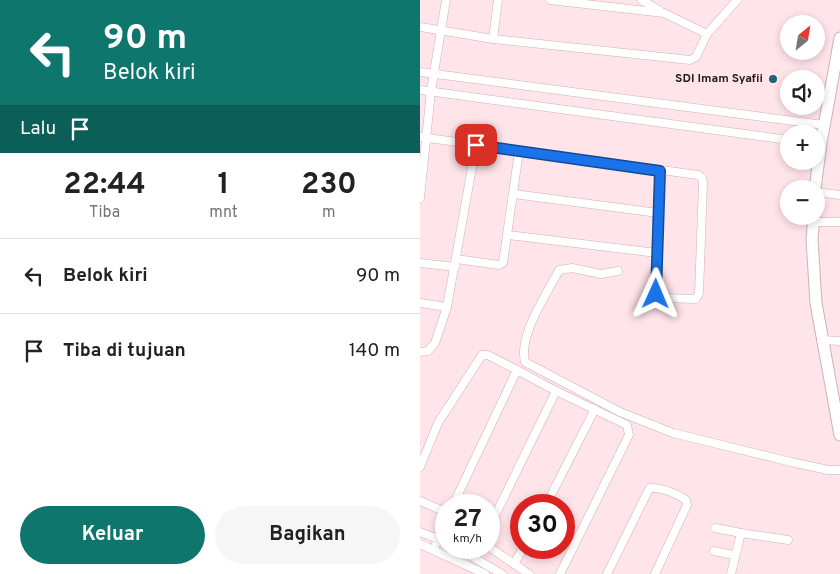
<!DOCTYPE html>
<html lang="id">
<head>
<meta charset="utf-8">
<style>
	body { margin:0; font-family:Overpass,sans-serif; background:#f6f6f6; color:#222; height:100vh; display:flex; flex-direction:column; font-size:19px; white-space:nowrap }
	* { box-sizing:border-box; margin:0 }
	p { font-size:16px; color:#767676 }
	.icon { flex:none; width:28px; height:28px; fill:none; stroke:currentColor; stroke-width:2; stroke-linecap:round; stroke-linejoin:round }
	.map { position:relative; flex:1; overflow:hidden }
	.panel { display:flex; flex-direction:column; background:#fff; width:420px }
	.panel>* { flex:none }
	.top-card { background:#0f766e; color:#fff; overflow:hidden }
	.needle { width:32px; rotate:30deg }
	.controls { position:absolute; left:360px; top:15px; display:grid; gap:10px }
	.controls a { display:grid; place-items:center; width:45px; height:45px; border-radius:50%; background:#fff; box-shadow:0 2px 8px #0003; font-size:25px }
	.speed { position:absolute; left:15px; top:494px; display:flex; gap:10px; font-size:25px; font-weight:700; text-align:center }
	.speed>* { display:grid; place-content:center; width:65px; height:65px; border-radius:50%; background:#fff; box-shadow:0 2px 8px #0003; line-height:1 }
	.speed small { font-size:12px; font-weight:400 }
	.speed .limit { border:8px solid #d22; background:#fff; color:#111 }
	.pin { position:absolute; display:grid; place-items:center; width:42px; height:42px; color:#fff; margin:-21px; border-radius:10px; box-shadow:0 2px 8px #0006 }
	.me { position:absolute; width:55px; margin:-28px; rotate:1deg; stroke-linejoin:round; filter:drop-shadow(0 0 4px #0008) }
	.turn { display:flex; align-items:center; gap:18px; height:105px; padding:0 20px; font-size:22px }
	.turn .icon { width:65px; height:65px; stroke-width:2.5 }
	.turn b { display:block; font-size:35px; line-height:42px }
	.then { display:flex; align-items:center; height:48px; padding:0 20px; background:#0003; gap:10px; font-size:19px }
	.eta { display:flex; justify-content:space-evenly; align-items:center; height:85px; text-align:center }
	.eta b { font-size:30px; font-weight:700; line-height:35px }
	.action { display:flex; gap:10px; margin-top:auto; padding:10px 20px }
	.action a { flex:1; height:58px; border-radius:30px; background:#0f766e; color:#fff; font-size:20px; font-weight:700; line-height:58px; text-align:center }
	.action a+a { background:#f6f6f6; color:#222 }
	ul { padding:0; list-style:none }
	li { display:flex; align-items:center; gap:15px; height:75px; padding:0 20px; border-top:1px solid #e0e0e0 }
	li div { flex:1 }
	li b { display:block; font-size:19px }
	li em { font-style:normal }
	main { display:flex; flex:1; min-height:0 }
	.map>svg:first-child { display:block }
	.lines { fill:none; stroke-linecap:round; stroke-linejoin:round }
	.street-casing { stroke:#d0b0b7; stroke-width:9 }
	.secondary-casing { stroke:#d0b0b7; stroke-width:13 }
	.street { stroke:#fff; stroke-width:8 }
	.secondary { stroke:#fff; stroke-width:11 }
	.route-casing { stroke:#114b97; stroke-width:12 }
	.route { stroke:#1a73e8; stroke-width:9 }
	.poi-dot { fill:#216176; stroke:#ffe4e9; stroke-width:2 }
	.labels { text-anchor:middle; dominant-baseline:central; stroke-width:5; stroke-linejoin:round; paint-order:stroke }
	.poi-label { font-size:12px; font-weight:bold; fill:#24191b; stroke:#ffe4e9; text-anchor:end }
</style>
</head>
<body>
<main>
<section class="panel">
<div class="top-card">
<div class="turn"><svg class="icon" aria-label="left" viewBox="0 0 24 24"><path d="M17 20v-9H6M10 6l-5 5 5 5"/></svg><div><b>90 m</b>Belok kiri</div></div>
<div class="then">Lalu<svg class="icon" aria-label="arrive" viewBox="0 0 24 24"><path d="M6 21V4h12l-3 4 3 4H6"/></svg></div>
</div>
<div class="eta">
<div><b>22:44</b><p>Tiba</p></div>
<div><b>1</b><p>mnt</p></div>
<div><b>230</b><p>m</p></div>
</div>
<ul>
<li><svg class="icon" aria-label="left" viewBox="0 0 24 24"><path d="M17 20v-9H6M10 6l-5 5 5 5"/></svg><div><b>Belok kiri</b></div><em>90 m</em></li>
<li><svg class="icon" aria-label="arrive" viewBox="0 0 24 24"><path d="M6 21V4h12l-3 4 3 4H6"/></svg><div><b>Tiba di tujuan</b></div><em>140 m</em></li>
</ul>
<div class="action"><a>Keluar</a><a>Bagikan</a></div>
</section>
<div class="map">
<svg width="420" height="574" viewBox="0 0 420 574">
	<rect width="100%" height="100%" fill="#ffe4e9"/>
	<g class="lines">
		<g class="street-casing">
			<g id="street">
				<polyline points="130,0 244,13 287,34"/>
				<polyline points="222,0 240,11"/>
				<polyline points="0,27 73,39 270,60 276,57 287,34 317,0"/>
				<polyline points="73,39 78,0"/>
				<polyline points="0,72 404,125"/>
				<polyline points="0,90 369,140"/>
				<polyline points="0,137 278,175 282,178 283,183 279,293 276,299 241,298 236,294 240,171"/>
				<polyline points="396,192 420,195"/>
				<polyline points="94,194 238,213"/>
				<polyline points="0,198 11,91 26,0"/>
				<polyline points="394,222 420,222"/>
				<polyline points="88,235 237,253"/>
				<polyline points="36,259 79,265 83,263 99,151"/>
				<polyline points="0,263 35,267"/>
				<path d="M198,271L181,274L152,268L139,270C127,294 98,335 105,362L200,412L253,433L371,462L408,470H420"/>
				<polyline points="0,303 27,307"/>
				<polyline points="401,340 420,341"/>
				<polyline points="0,352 8,351 15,343 27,307 56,145"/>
				<polyline points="136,391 207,425 209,435 140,574"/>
				<polyline points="0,467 18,423 62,355 68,355 97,370"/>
				<polyline points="0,501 26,512"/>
				<polyline points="33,505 97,370 136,391 69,528"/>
				<polyline points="126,505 175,409"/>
				<polyline points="295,528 321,533 311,574"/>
				<polyline points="0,532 26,542"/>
				<polyline points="321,533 368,540"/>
				<polyline points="0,544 65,574"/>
				<polyline points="69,547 109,574"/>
				<polyline points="37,548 82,574"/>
				<polyline points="14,549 26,520"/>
				<polyline points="294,551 314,555"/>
				<polyline points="94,564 103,548"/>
				<path d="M187,574L227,493L230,488C242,487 257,494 266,500L267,505L235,574"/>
			</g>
		</g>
		<g class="secondary-casing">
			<g id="secondary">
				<polyline points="395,189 401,143 420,38"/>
				<polyline points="394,216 392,239 396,303 420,435"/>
			</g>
		</g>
		<use href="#street" class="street"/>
		<use href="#secondary" class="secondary"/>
	</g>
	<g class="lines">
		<g class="route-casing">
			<polyline id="route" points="56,145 240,171 236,294"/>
		</g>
		<use href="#route" class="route"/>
	</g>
	<circle class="poi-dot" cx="353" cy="79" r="5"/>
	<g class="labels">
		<g class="poi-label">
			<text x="343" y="79">SDI Imam Syafii</text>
		</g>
	</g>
</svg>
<div class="controls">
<a><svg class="needle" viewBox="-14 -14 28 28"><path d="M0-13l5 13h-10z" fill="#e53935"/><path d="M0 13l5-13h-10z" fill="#767676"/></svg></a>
<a><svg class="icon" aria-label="sound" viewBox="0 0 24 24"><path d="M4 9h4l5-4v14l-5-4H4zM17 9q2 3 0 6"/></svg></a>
<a>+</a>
<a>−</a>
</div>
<div class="speed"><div>27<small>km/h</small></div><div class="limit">30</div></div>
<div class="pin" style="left:56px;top:145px;background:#d93025"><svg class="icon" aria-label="arrive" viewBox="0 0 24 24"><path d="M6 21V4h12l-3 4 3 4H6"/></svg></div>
<svg class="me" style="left:236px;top:294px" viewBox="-20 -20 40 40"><path d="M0-17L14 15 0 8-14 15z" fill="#1a73e8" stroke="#fff" stroke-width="4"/></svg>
</div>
</main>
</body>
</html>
